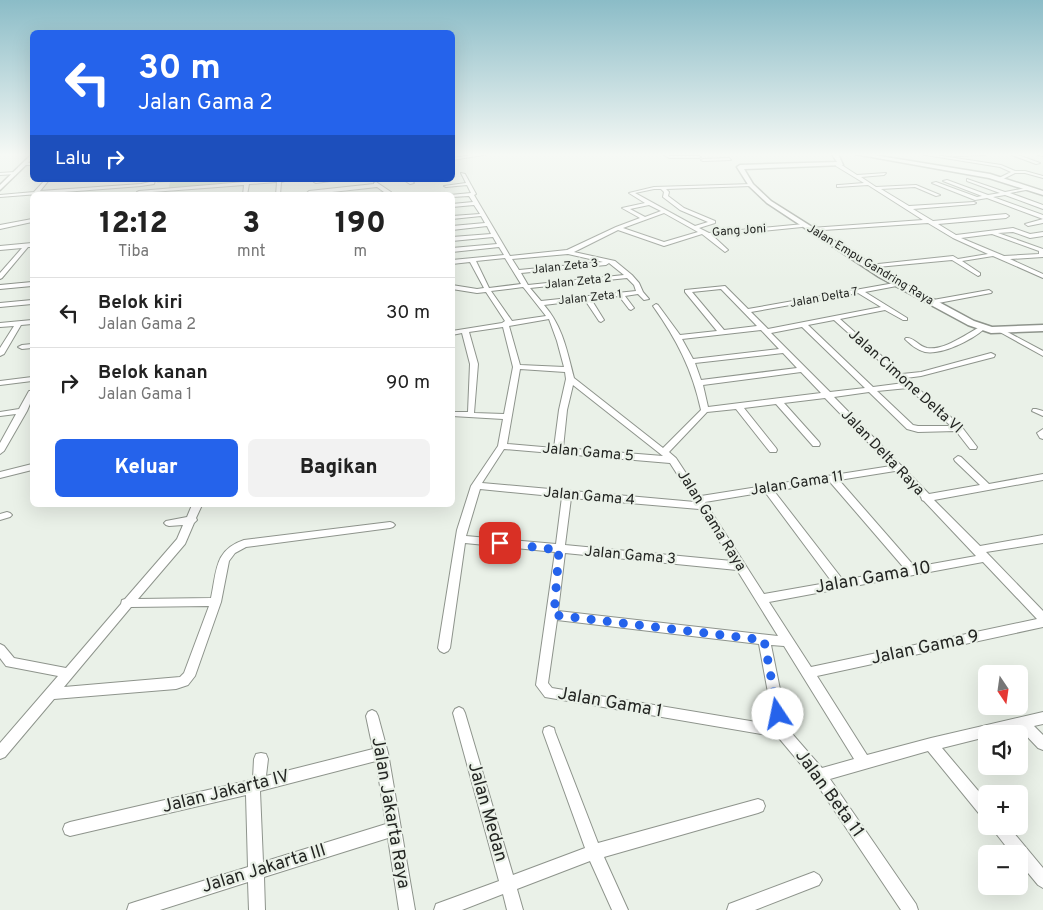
<!DOCTYPE html>
<html lang="id">
<head>
<meta charset="utf-8">
<style>
	body { margin:0; font-family:Overpass,sans-serif; background:#f2f2f2; color:#222; height:100vh; display:flex; flex-direction:column; font-size:19px; white-space:nowrap }
	* { box-sizing:border-box; margin:0 }
	p { font-size:16px; color:#767676 }
	.icon { flex:none; width:28px; height:28px; fill:none; stroke:currentColor; stroke-width:2; stroke-linecap:round; stroke-linejoin:round }
	.map { position:relative; flex:1; overflow:hidden }
	.drawer { position:absolute; left:30px; top:192px; width:425px; height:315px; display:flex; flex-direction:column; background:#fff; border-radius:8px; box-shadow:0 5px 20px #0002 }
	.drawer>* { flex:none }
	.guide { position:absolute; left:30px; top:30px; width:425px; height:152px; border-radius:8px; box-shadow:0 5px 20px #0002; background:#2563eb; color:#fff; overflow:hidden }
	.needle { width:32px; rotate:167deg }
	.buttons { position:absolute; left:978px; top:665px; display:grid; gap:10px }
	.buttons a { display:grid; place-items:center; width:50px; height:50px; border-radius:8px; background:#fff; box-shadow:0 5px 20px #0002; font-size:25px }
	.pin { position:absolute; display:grid; place-items:center; width:42px; height:42px; color:#fff; margin:-21px; border-radius:10px; box-shadow:0 2px 8px #0006 }
	.me { position:absolute; width:55px; margin:-28px; rotate:349deg; stroke-linejoin:round; filter:drop-shadow(0 0 4px #0008) }
	.turn { display:flex; align-items:center; gap:18px; height:105px; padding:0 25px; font-size:22px }
	.turn .icon { width:65px; height:65px; stroke-width:2.5 }
	.turn b { display:block; font-size:35px; line-height:42px }
	.then { display:flex; align-items:center; height:48px; padding:0 25px; background:#0003; gap:10px; font-size:19px }
	.eta { display:flex; justify-content:space-evenly; align-items:center; height:85px; text-align:center }
	.eta b { font-size:30px; font-weight:800; line-height:35px }
	.cta { display:flex; gap:10px; margin-top:auto; padding:10px 25px }
	.cta a { flex:1; height:58px; border-radius:8px; background:#2563eb; color:#fff; font-size:20px; font-weight:800; line-height:58px; text-align:center }
	.cta a+a { background:#f2f2f2; color:#222 }
	ul { padding:0; list-style:none }
	li { display:flex; align-items:center; gap:15px; height:70px; padding:0 25px; border-top:1px solid #e0e0e0 }
	li div { flex:1 }
	li b { display:block; font-size:19px }
	li em { font-style:normal }
	.map>svg:first-child { display:block }
	.green { fill:#bbd5b3 }
	.lines { fill:none; stroke-linecap:round; stroke-linejoin:round }
	.minor-casing { stroke:#8e948c; stroke-width:2 }
	.tertiary-casing { stroke:#8e948c; stroke-width:3 }
	.minor { fill:#fff; fill-rule:evenodd }
	.tertiary { fill:#fff; fill-rule:evenodd }
	.route { stroke:#2563eb; stroke-width:9; stroke-dasharray:0 16.2 }
	.labels { text-anchor:middle; dominant-baseline:central; stroke-width:4.5; stroke-linejoin:round; paint-order:stroke }
	.far-street-label { font-size:12px; fill:#242623; stroke:#eaf1e8 }
	.street-label { font-size:15px; fill:#242623; stroke:#eaf1e8 }
	.near-street-label { font-size:18px; fill:#242623; stroke:#eaf1e8 }
</style>
</head>
<body>
<div class="map">
<svg width="1043" height="910" viewBox="0 0 1043 910">
	<rect width="100%" height="100%" fill="#eaf1e8"/>
	<polygon class="green" points="158,180 259,180 169,188 170,182 157,183"/>
	<g class="lines">
		<g class="minor-casing">
			<g id="minor">
				<polygon points="480,154 489,154 452,160 452,158"/>
				<polygon points="663,154 667,154 670,156 699,156 701,157 699,158 669,158"/>
				<polygon points="920,154 929,154 1001,165 1015,171 1025,171 1043,176 1043,178 1025,173 1015,173 1001,180 999,179 999,178 1011,172 1000,167"/>
				<polygon points="954,154 987,154 985,155 954,156 952,155"/>
				<polygon points="1009,154 1015,154 1040,163 1036,164"/>
				<polygon points="1037,154 1043,154 1043,156 1038,155"/>
				<polygon points="729,158 731,160 703,161 701,160 703,159"/>
				<polygon points="24,163 32,163 32,165 22,165"/>
				<path d="M836,164H840L857,175L886,173L884,175L861,177L876,187L916,185L940,195L936,196L915,187L881,189L909,206L974,202L976,203L974,204L913,209L933,221L1006,214L1009,216L1006,218L938,224L956,235L1013,228L1030,234L1043,232V236L1030,238L1013,232L998,233L1043,249V257L1010,259L1043,274V278L993,256L962,261L980,273V275L978,276L952,260L867,268L866,267L869,265L953,256L958,259L988,254L953,238L928,223L809,231V229L811,228L923,220L868,185L837,187V185H839L864,183L836,166ZM992,234L1039,251V254L1004,256L961,238Z"/>
				<polygon points="15,172 17,174 0,175 0,173"/>
				<path d="M461,173L465,174L476,194L474,195L510,256L567,250L616,227L640,218L622,208L645,203L629,193L654,187L753,184V186H751L666,189L669,192L668,196L684,208L715,221V223L699,228L709,233L804,224V226L802,227L713,236L727,249L728,250L725,252L702,234L664,246L618,230L574,252L615,261L632,275L639,283L643,292L649,299L644,300L638,294L625,296L634,308L631,310L629,309L619,296L591,299L604,320L601,322L599,321L585,300L544,305C563,327 567,351 574,378L663,448L701,410C692,369 677,340 653,306L656,304L658,305L680,335L717,331L685,292V290L725,286L748,309L900,282L902,283V285L865,292L907,318V320H903L885,310L840,319L902,374L921,372L991,353L995,355L994,357L921,376L906,378L961,426L977,447L976,449H970L956,431L918,432L907,429L869,392L834,397L929,494L980,485L955,461L954,459L958,456L961,457L989,484L1043,474V480L934,500L980,546L1043,535V543L986,552L1043,611V627L817,676L867,755L931,738L1043,712V724L1034,726L1043,735V750L1038,748L1020,729L1001,734H986V737L942,748L986,800V818L981,816L928,751L830,779L916,904L918,910H901L814,780L778,737L545,697L536,685L555,552L465,543L450,648L448,651L444,653L440,651L438,648L457,530L471,486L498,446L503,419L452,416V412H468L470,364L462,333L452,335V331L502,323L505,321L486,292L477,293L452,289V285L477,289L484,288L470,262L452,264V260L504,255L499,247L452,252V248L497,244L493,237L452,241V237L491,234L487,226L452,230V226L485,223L481,216L452,219V216L480,214L474,205L452,207V204L473,202L469,196L452,197V195H450L471,193L467,185L446,187L444,186L466,183ZM654,189H661L664,192L663,197L680,210L708,222L695,226L635,193ZM649,205L661,211L645,217L630,209ZM664,213L698,232L664,242L623,228ZM568,254L603,262L519,270L512,259ZM505,258L521,284L489,288L476,261ZM609,263L624,275L528,285L521,273L606,265ZM627,278L634,285L636,291L541,301L530,288ZM523,287L524,288L546,316L512,321L491,291ZM721,289L757,326L724,330L692,292ZM858,293L881,307L768,329L751,312ZM549,319L557,341L564,367L520,365L509,326ZM834,320L904,383L873,387L808,325ZM503,327L513,367L504,414L474,413L478,364L469,332ZM802,327L865,388L830,392L771,333ZM761,330L779,349L693,359L682,339ZM783,353L797,368L701,380L695,363ZM520,369L565,372L566,379L559,410L554,448L507,444ZM801,372L821,393L708,407L703,385ZM573,385L663,456L563,448L567,410ZM908,388L951,426H918L913,425L877,391ZM825,398L891,466L701,496L676,458L669,452L707,412L736,409L770,452H776L777,450L776,448L744,408L776,404L813,446H819L820,444L819,442L784,403ZM504,449L670,463L695,502L482,483ZM895,471L921,497L922,500L924,501L976,556L915,567L839,480ZM830,482L905,569L843,580L774,491ZM480,489L562,497L556,544L466,536ZM765,492L832,582L764,594L705,502ZM571,498L699,509L732,561L565,545ZM565,553L737,570L778,636L558,611ZM983,562L1037,619L811,667L769,602ZM557,620L759,644L774,725L552,688L548,683ZM771,645L784,646L854,759L822,768L788,729Z"/>
				<polygon points="967,179 1005,192 1031,187 1031,189 1010,193 1043,205 1043,209 1005,195 993,197 1043,215 1043,219 987,198 975,200 932,183 936,182 977,197 982,196 943,181 947,180 988,195 1000,193 967,181"/>
				<polygon points="45,180 49,180 40,191 141,184 150,182 151,180 155,180 154,184 141,186 0,197 0,195 34,192"/>
				<polygon points="269,180 288,180 281,182 280,195 276,195 277,182 249,184 247,195 243,195 244,185 139,193 137,192 139,191"/>
				<polygon points="322,180 338,180 316,183 314,182"/>
				<polygon points="404,180 410,180 414,183 410,184"/>
				<polygon points="376,182 391,192 392,195 372,195 384,192 377,187 305,195 309,191 374,184 374,183"/>
				<polygon points="32,219 32,222 0,229 0,225"/>
				<polygon points="1043,219 1043,223 1028,226 1025,224"/>
				<polygon points="32,243 32,247 28,247 2,278 0,279 0,273 22,248 0,250 0,246"/>
				<polygon points="32,282 32,286 0,289 0,285"/>
				<polygon points="989,290 992,292 991,293 933,304 930,302 933,300"/>
				<polygon points="32,300 32,304 0,307 0,303"/>
				<polygon points="32,320 32,324 21,325 4,354 0,356 0,348 14,326 0,327 0,323"/>
				<path d="M982,326L984,327V329C972,340 942,355 925,352C917,350 910,344 905,339L906,338C914,337 918,346 927,348C945,351 967,333 982,326Z"/>
				<polygon points="1000,328 1043,351 1043,356 998,331 998,329"/>
				<polygon points="32,344 32,348 22,349 18,347 22,345"/>
				<polygon points="32,377 32,381 0,385 0,381"/>
				<polygon points="29,391 32,391 32,399 27,411 4,451 0,454 0,443 16,414 0,416 0,412 19,409"/>
				<polygon points="1033,409 1036,409 1043,411 1043,416 1032,411"/>
				<polygon points="1043,429 1043,439 1040,438 1037,433"/>
				<polygon points="32,464 32,470 0,478 0,472"/>
				<path d="M192,505H202L196,518L197,520L194,523L185,544L138,599L211,598C217,571 214,550 244,540L390,522L393,523L395,525L393,527L390,528L246,547L235,553L229,561L221,602L195,676L188,685L176,689L54,699L5,757L0,759V743L58,676L6,666L0,658V644L4,646L14,658L66,668L121,604L122,600L125,599L177,539L183,525L169,526L166,525L164,523L166,521L187,517ZM209,606L184,673L180,677L64,687L131,607Z"/>
				<polygon points="7,512 10,513 12,515 10,517 0,520 0,514"/>
				<polygon points="459,707 463,709 465,713 513,875 585,848 543,732 544,728 549,726 554,728 555,732 598,843 758,799 763,801 765,806 763,811 758,813 604,857 628,910 612,910 590,861 517,889 523,910 507,910 503,894 462,910 434,910 436,904 499,881 453,713 455,709"/>
				<path d="M372,710L376,712L378,716L388,753L415,910H399L388,838L264,877L265,910H249L248,882L160,910H127L129,904L135,902L248,867L246,795L70,836L65,834L63,829L65,824L70,822L251,780L253,779L254,759L256,754L261,753L266,754L268,759L266,776L373,749L366,716L368,712ZM376,761L386,824L263,862L260,791Z"/>
				<polygon points="992,826 1008,826 1043,868 1043,888 1038,885 1019,862 1019,854 1012,854 994,831"/>
				<polygon points="814,872 819,875 822,880 819,885 755,910 727,910 729,904"/>
			</g>
		</g>
		<g class="tertiary-casing">
			<g id="tertiary">
				<polygon points="32,154 32,159 0,190 0,185"/>
				<polygon points="832,154 838,154 843,165 744,169 753,184 771,201 885,273 974,321 992,327 1043,325 1043,331 991,333 968,325 879,277 767,203 749,186 737,167 740,165 837,162"/>
				<polygon points="855,154 867,154 990,174 1043,191 1043,195 989,178"/>
			</g>
		</g>
		<use href="#minor" class="minor"/>
		<use href="#tertiary" class="tertiary"/>
	</g>
	<linearGradient id="sky" x2="0" y2="1"><stop stop-color="#8bbcc7"/><stop offset="0.55" stop-color="#f6f9f5"/><stop offset="1" stop-color="#f6f9f5" stop-opacity="0"/></linearGradient>
	<rect width="1043" height="281" fill="url(#sky)"/>
	<g class="lines">
		<polyline class="route" points="500,543 559,550 554,615 764,640 778,714"/>
	</g>
	<g class="labels">
		<g class="far-street-label">
			<text transform="translate(739 231) rotate(-4)">Gang Joni</text>
			<text transform="translate(870 265) rotate(31)">Jalan Empu Gandring Raya</text>
			<text transform="translate(565 267) rotate(-6)">Jalan Zeta 3</text>
			<text transform="translate(578 282) rotate(-6)">Jalan Zeta 2</text>
			<text transform="translate(590 298) rotate(-6)">Jalan Zeta 1</text>
			<text transform="translate(824 298) rotate(-10)">Jalan Delta 7</text>
		</g>
		<g class="street-label">
			<text transform="translate(905 382) rotate(42)">Jalan Cimone Delta VI</text>
			<text transform="translate(588 453) rotate(5)">Jalan Gama 5</text>
			<text transform="translate(882 453) rotate(46)">Jalan Delta Raya</text>
			<text transform="translate(797 484) rotate(-9)">Jalan Gama 11</text>
			<text transform="translate(589 497) rotate(5)">Jalan Gama 4</text>
			<text transform="translate(711 521) rotate(58)">Jalan Gama Raya</text>
			<text transform="translate(630 556) rotate(5)">Jalan Gama 3</text>
		</g>
		<g class="near-street-label">
			<text transform="translate(873 578) rotate(-10)">Jalan Gama 10</text>
			<text transform="translate(925 648) rotate(-12)">Jalan Gama 9</text>
			<text transform="translate(610 703) rotate(10)">Jalan Gama 1</text>
			<text transform="translate(226 792) rotate(-14)">Jalan Jakarta IV</text>
			<text transform="translate(829 794) rotate(54)">Jalan Beta 11</text>
			<text transform="translate(487 812) rotate(74)">Jalan Medan</text>
			<text transform="translate(390 813) rotate(80)">Jalan Jakarta Raya</text>
			<text transform="translate(264 869) rotate(-17)">Jalan Jakarta III</text>
		</g>
	</g>
</svg>
<div class="buttons">
<a><svg class="needle" viewBox="-14 -14 28 28"><path d="M0-13l5 13h-10z" fill="#e53935"/><path d="M0 13l5-13h-10z" fill="#767676"/></svg></a>
<a><svg class="icon" aria-label="sound" viewBox="0 0 24 24"><path d="M4 9h4l5-4v14l-5-4H4zM17 9q2 3 0 6"/></svg></a>
<a>+</a>
<a>−</a>
</div>
<div class="pin" style="left:500px;top:543px;background:#d93025"><svg class="icon" aria-label="arrive" viewBox="0 0 24 24"><path d="M6 21V4h12l-3 4 3 4H6"/></svg></div>
<svg class="me" style="left:778px;top:714px" viewBox="-20 -20 40 40"><circle r="19" fill="#fff"/><path d="M0-13L10 11 0 6-10 11z" fill="#2563eb"/></svg>
<div class="guide">
<div class="turn"><svg class="icon" aria-label="left" viewBox="0 0 24 24"><path d="M17 20v-9H6M10 6l-5 5 5 5"/></svg><div><b>30 m</b>Jalan Gama 2</div></div>
<div class="then">Lalu<svg class="icon" aria-label="right" viewBox="0 0 24 24"><path d="M7 20v-9h11M14 6l5 5-5 5"/></svg></div>
</div>
<section class="drawer">
<div class="eta">
<div><b>12:12</b><p>Tiba</p></div>
<div><b>3</b><p>mnt</p></div>
<div><b>190</b><p>m</p></div>
</div>
<ul>
<li><svg class="icon" aria-label="left" viewBox="0 0 24 24"><path d="M17 20v-9H6M10 6l-5 5 5 5"/></svg><div><b>Belok kiri</b><p>Jalan Gama 2</p></div><em>30 m</em></li>
<li><svg class="icon" aria-label="right" viewBox="0 0 24 24"><path d="M7 20v-9h11M14 6l5 5-5 5"/></svg><div><b>Belok kanan</b><p>Jalan Gama 1</p></div><em>90 m</em></li>
</ul>
<div class="cta"><a>Keluar</a><a>Bagikan</a></div>
</section>
</div>
</body>
</html>
